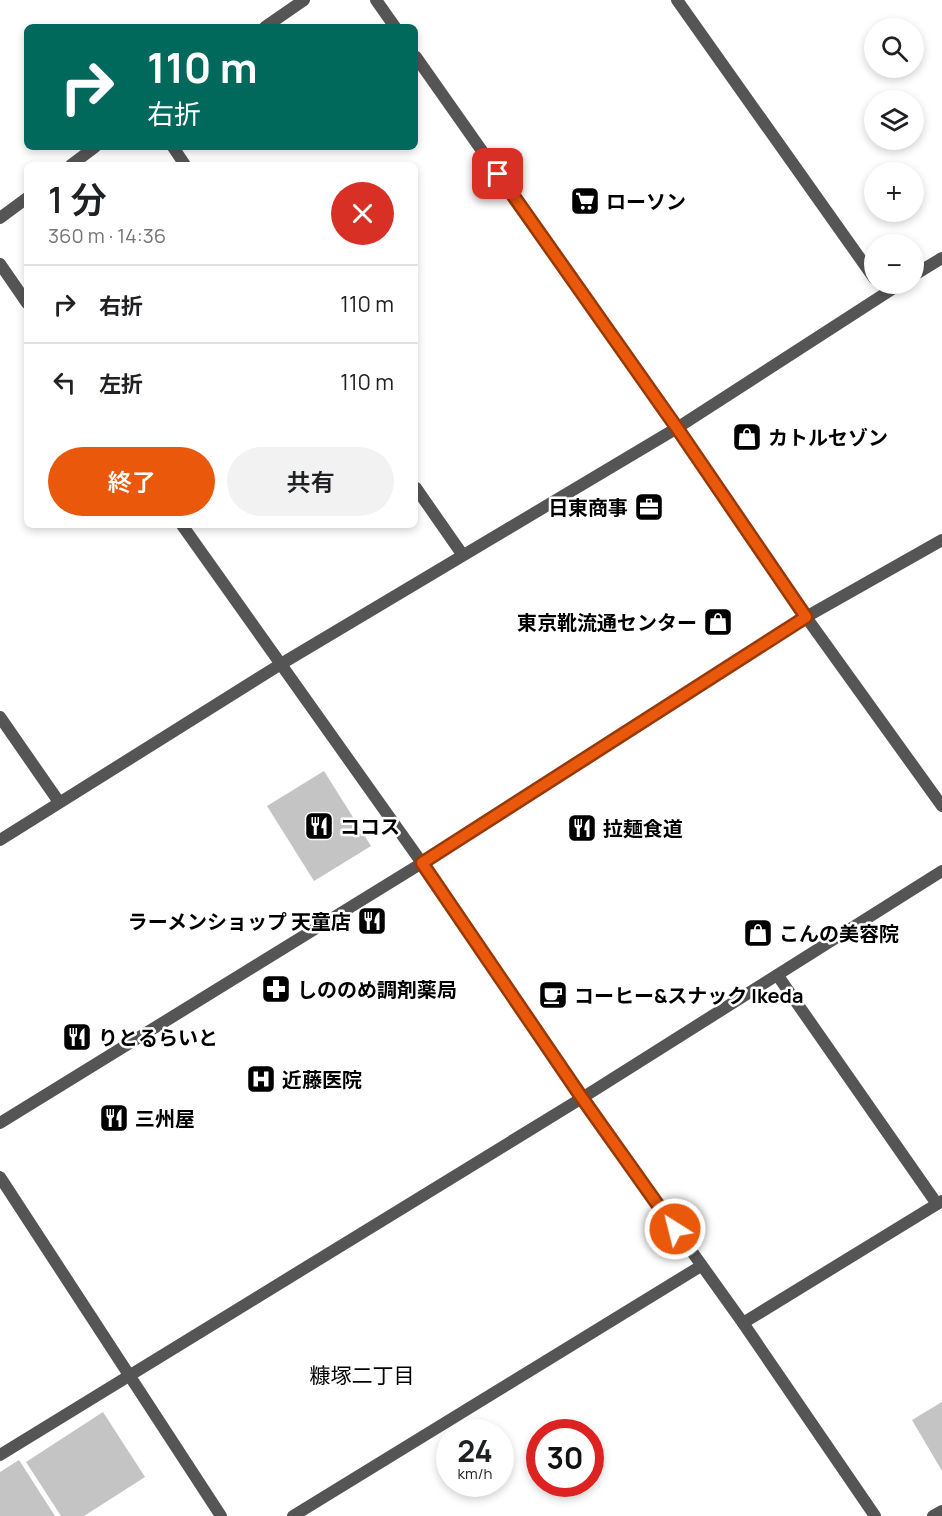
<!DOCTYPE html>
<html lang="ja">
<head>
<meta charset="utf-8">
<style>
	body { margin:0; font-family:Manrope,"Noto Sans JP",sans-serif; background:#f2f2f2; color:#202124; height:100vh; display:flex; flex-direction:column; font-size:22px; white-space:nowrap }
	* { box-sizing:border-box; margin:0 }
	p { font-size:20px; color:#757577 }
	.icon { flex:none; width:33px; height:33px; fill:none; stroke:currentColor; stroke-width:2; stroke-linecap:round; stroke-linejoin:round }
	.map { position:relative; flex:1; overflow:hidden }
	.panel { position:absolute; left:24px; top:162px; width:394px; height:366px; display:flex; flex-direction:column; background:#fff; border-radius:9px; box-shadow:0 3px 9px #0003 }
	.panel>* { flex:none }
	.hud { position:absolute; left:24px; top:24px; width:394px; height:126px; border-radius:9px; box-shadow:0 3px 9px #0003; background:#00695c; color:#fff; overflow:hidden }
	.tools { position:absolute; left:864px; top:18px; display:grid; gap:12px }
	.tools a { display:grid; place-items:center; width:60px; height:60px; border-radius:50%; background:#fff; box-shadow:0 3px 9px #0003; font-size:30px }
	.speed { position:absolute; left:436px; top:1419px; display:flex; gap:12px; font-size:30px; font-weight:700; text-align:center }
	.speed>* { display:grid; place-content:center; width:78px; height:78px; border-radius:50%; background:#fff; box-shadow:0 3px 9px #0003; line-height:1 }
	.speed small { font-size:15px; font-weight:400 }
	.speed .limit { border:9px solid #d22; background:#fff; color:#111 }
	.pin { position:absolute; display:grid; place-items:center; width:51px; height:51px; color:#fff; margin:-26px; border-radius:12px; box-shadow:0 3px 9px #0006 }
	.me { position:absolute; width:66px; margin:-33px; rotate:324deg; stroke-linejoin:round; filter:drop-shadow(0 0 4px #0008) }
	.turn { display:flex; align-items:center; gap:21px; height:126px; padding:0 24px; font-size:27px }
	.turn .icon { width:78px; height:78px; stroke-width:2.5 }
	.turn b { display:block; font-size:42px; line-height:51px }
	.round { display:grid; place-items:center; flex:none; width:63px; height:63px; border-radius:32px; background:#f2f2f2 }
	.headline { display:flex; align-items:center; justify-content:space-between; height:102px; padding:0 24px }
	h1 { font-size:36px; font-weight:600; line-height:45px }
	.button { display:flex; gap:12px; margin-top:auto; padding:12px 24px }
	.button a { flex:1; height:69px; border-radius:36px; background:#ea580c; color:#fff; font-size:24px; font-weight:600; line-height:69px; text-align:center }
	.button a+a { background:#f2f2f2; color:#202124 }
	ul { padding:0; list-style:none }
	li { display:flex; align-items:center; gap:18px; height:78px; padding:0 24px; border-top:2px solid #e0e0e0 }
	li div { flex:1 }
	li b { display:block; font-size:22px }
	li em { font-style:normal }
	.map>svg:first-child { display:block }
	.building { fill:#c4c4c4 }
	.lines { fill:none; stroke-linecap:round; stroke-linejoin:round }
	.service { stroke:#555; stroke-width:12 }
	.minor { stroke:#555; stroke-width:12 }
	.tertiary { stroke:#555; stroke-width:12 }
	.route-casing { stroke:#983908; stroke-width:15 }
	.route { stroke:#ea580c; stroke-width:10 }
	.labels { text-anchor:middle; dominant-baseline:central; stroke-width:5; stroke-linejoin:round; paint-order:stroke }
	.poi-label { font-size:20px; font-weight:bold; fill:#000; stroke:#fff; text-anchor:start }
	.neighbourhood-label { font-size:21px; fill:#000; stroke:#fff }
</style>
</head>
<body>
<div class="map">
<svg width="942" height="1516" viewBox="0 0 942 1516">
	<rect width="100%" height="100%" fill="#fff"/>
	<g class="building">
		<polygon points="324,771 371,846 314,881 267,806"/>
		<polygon points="942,1402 942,1471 912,1420"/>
		<polygon points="103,1412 145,1477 84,1516 61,1516 26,1462"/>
		<polygon points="19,1460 55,1516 0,1516 0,1472"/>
	</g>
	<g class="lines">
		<g class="service">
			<polyline points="173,147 185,165"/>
			<polyline points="416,488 462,554"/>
			<polyline points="0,717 59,802"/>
			<polyline points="0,840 281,664 677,428"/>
			<polyline points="0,1455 582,1098"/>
			<polyline points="293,1516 701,1266"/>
		</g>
		<g class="minor">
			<polyline points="677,0 874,278"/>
			<polyline points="265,27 304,0"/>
			<polyline points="71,165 95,147"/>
			<polyline points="0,218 27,198"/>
			<polyline points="0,264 27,303"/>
			<polyline points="914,275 942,258"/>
			<polyline points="677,428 900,284"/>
			<polyline points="182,525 422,863 582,1098"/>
			<polyline points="942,871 582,1098 743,1323 942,1201"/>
			<polyline points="778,976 937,1204"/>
			<polyline points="0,1177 221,1516"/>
			<polyline points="743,1323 875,1516"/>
			<polyline points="933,1516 942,1511"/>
		</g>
		<g class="tertiary">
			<polyline points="376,0 395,27"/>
			<polyline points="416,57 677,428 806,617 942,806"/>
			<polyline points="0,1123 422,863 806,617 942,540"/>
		</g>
	</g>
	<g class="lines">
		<g class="route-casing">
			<polyline id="route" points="498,174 677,428 806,617 422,863 582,1098 675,1229"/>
		</g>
		<use href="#route" class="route"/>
	</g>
	<defs>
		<g id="supermarket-square" transform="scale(1.5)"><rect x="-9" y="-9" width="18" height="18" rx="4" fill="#000" stroke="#fff"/><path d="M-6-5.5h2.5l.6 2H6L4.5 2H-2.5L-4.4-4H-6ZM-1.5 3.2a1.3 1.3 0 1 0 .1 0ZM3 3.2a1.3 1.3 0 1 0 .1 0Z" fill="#fff"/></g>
		<g id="shop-square" transform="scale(1.5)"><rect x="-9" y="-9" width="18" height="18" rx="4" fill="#000" stroke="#fff"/><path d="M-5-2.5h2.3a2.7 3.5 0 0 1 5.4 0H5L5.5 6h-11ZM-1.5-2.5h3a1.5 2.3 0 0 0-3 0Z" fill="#fff"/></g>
		<g id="office-square" transform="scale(1.5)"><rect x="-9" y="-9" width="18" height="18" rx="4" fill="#000" stroke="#fff"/><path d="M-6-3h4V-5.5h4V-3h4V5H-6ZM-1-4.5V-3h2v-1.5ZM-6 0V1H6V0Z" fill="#fff"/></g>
		<g id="restaurant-square" transform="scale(1.5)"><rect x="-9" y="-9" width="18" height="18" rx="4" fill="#000" stroke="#fff"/><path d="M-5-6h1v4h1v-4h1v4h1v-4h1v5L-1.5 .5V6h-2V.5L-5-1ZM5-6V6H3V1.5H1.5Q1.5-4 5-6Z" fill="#fff"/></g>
		<g id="pharmacy-square" transform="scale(1.5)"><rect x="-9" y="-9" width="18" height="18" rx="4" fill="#000" stroke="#fff"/><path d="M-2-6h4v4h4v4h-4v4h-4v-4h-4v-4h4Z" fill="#fff"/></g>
		<g id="cafe-square" transform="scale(1.5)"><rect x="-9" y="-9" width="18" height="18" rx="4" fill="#000" stroke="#fff"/><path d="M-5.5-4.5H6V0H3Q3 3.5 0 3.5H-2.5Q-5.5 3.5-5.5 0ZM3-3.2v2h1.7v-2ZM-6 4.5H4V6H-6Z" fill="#fff"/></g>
		<g id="hospital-square" transform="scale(1.5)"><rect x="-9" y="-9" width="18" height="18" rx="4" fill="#000" stroke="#fff"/><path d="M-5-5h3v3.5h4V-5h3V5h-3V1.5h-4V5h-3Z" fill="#fff"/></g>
	</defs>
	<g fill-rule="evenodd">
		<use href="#supermarket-square" x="585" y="201"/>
		<use href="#shop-square" x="747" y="437"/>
		<use href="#office-square" x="649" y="507"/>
		<use href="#shop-square" x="718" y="622"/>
		<use href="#restaurant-square" x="319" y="826"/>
		<use href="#restaurant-square" x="582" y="828"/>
		<use href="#restaurant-square" x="372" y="921"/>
		<use href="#shop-square" x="758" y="933"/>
		<use href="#pharmacy-square" x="276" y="989"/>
		<use href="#cafe-square" x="553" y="995"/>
		<use href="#restaurant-square" x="77" y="1037"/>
		<use href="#hospital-square" x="261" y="1079"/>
		<use href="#restaurant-square" x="114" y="1118"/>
	</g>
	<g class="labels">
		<g class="poi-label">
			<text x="606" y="201">ローソン</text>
			<text x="768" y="437">カトルセゾン</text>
			<text x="628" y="507" text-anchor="end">日東商事</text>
			<text x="697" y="622" text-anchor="end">東京靴流通センター</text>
			<text x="340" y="826">ココス</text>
			<text x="603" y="828">拉麺食道</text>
			<text x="351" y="921" text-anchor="end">ラーメンショップ 天童店</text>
			<text x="779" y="933">こんの美容院</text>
			<text x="297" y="989">しののめ調剤薬局</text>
			<text x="574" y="995">コーヒー&amp;スナック Ikeda</text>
			<text x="98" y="1037">りとるらいと</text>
			<text x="282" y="1079">近藤医院</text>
			<text x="135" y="1118">三州屋</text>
		</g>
		<g class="neighbourhood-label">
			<text x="362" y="1375">糠塚二丁目</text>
		</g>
	</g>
</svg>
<div class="tools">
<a><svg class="icon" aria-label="search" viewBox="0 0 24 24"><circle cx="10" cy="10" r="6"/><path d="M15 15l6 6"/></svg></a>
<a><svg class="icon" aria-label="layers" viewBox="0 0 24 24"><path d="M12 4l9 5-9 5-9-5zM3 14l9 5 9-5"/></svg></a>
<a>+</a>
<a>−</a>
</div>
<div class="speed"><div>24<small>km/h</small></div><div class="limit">30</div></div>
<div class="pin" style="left:498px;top:174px;background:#d93025"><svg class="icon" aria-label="arrive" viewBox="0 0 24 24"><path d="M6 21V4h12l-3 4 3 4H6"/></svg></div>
<svg class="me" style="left:675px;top:1229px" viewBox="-20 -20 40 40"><circle r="17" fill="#ea580c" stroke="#fff" stroke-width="3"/><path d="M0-11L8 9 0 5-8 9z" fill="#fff"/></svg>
<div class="hud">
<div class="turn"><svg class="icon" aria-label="right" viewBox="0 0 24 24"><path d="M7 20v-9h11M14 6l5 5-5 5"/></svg><div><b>110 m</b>右折</div></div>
</div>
<section class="panel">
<div class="headline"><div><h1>1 分</h1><p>360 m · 14:36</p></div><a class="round" style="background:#d93025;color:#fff"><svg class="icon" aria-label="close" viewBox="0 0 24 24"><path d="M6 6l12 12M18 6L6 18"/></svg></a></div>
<ul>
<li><svg class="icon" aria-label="right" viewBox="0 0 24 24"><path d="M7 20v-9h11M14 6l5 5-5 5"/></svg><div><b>右折</b></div><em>110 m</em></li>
<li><svg class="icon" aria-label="left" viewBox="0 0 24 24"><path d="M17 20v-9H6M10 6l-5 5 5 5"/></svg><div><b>左折</b></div><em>110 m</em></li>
</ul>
<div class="button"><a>終了</a><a>共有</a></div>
</section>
</div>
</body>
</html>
